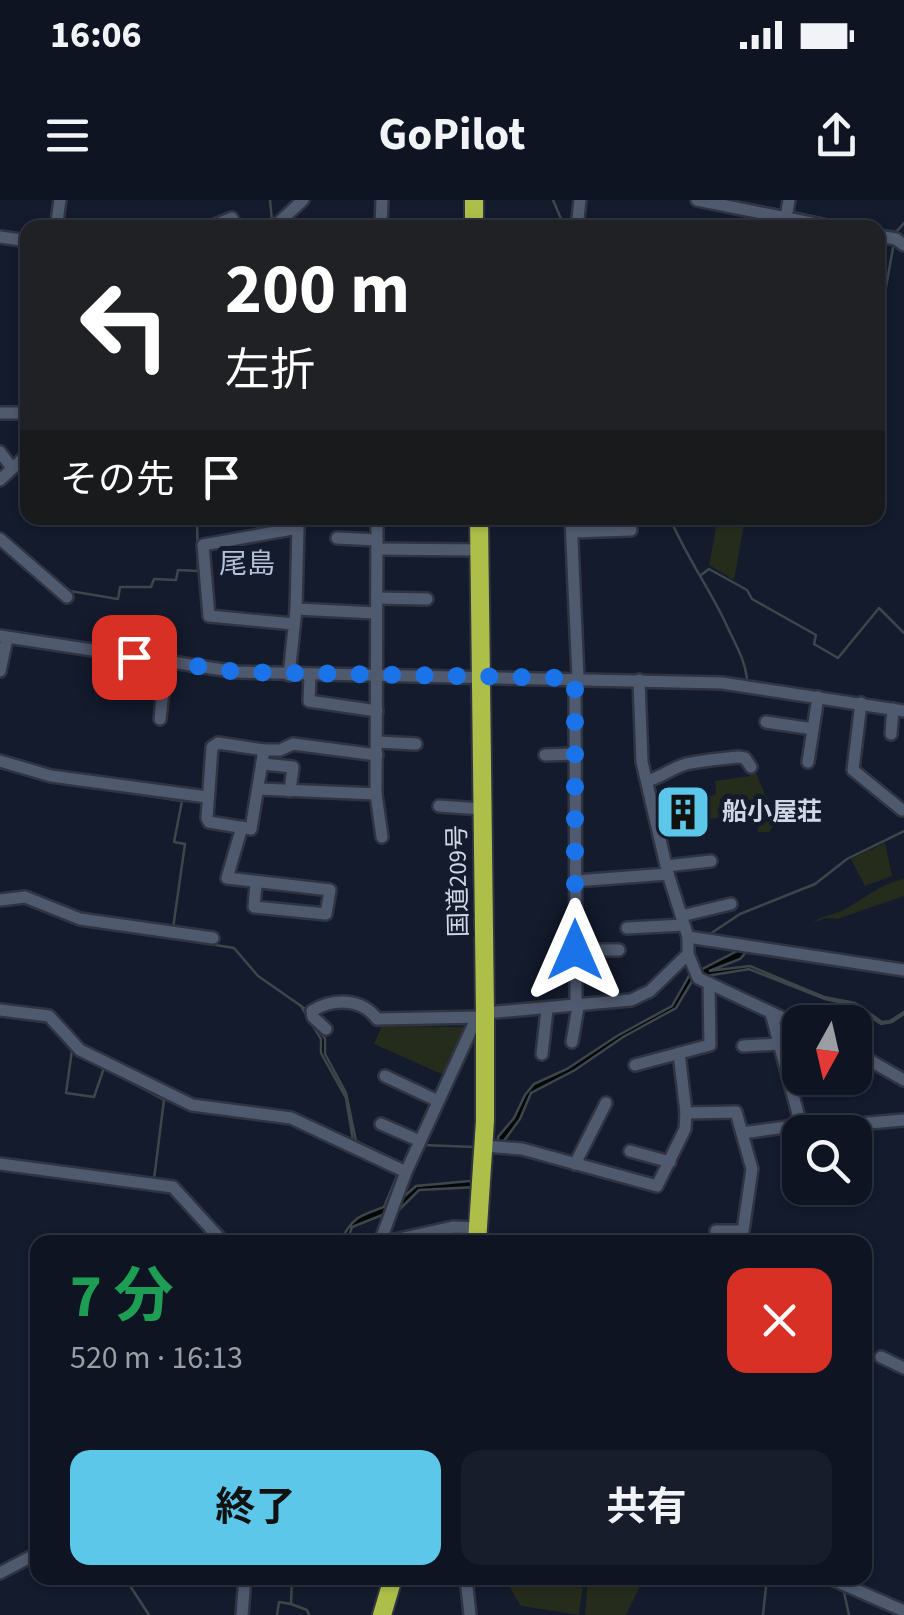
<!DOCTYPE html>
<html lang="ja">
<head>
<meta charset="utf-8">
<style>
	body { margin:0; font-family:"Source Sans 3","Noto Sans JP",sans-serif; background:#171d2a; color:#f1f3f6; height:100vh; display:flex; flex-direction:column; font-size:38px; white-space:nowrap }
	* { box-sizing:border-box; margin:0 }
	p { font-size:32px; color:#9b9ea5 }
	.icon { flex:none; width:55px; height:55px; fill:none; stroke:currentColor; stroke-width:2; stroke-linecap:round; stroke-linejoin:round }
	.map { position:relative; flex:1; overflow:hidden }
	.sheet { position:absolute; left:30px; top:1035px; width:842px; height:350px; display:flex; flex-direction:column; background:#0e1422; border-radius:20px; box-shadow:0 2px 8px #0004,0 0 0 2px #2e3340 }
	.sheet>* { flex:none }
	.guide { position:absolute; left:20px; top:20px; width:865px; height:305px; border-radius:20px; box-shadow:0 2px 8px #0004,0 0 0 2px #2e3340; background:#202124; color:#fff; overflow:hidden }
	.needle { width:65px; rotate:188deg }
	.fabs { position:absolute; left:782px; top:805px; display:grid; gap:20px }
	.fabs a { display:grid; place-items:center; width:90px; height:90px; border-radius:20px; background:#0e1422; box-shadow:0 2px 8px #0004,0 0 0 2px #2e3340; font-size:50px }
	.pin { position:absolute; display:grid; place-items:center; width:85px; height:85px; color:#fff; margin:-42px; border-radius:20px; box-shadow:0 5px 15px #0006 }
	.me { position:absolute; width:110px; margin:-55px; rotate:0deg; stroke-linejoin:round; filter:drop-shadow(0 0 8px #0008) }
	.turn { display:flex; align-items:center; gap:35px; height:210px; padding:0 40px; font-size:45px }
	.turn .icon { width:130px; height:130px; stroke-width:2.5 }
	.turn b { display:block; font-size:70px; line-height:85px }
	.then { display:flex; align-items:center; height:95px; padding:0 40px; background:#0003; gap:20px; font-size:38px }
	.round { display:grid; place-items:center; flex:none; width:105px; height:105px; border-radius:20px; background:#171d2a }
	.head { display:flex; align-items:center; justify-content:space-between; height:170px; padding:0 40px }
	h1 { font-size:60px; font-weight:700; line-height:75px; color:#1e9e55 }
	.primary-button { display:flex; gap:20px; margin-top:auto; padding:20px 40px }
	.primary-button a { flex:1; height:115px; border-radius:20px; background:#5cc7e8; color:#111; font-size:40px; font-weight:700; line-height:115px; text-align:center }
	.primary-button a+a { background:#171d2a; color:#f1f3f6 }
	.status { display:flex; justify-content:space-between; align-items:center; height:70px; padding:0 50px; background:#0e1422; direction:ltr }
	.status svg { height:28px; fill:currentColor }
	header { display:flex; justify-content:space-between; align-items:center; height:130px; padding:0 40px; background:#0e1422; font-size:45px; font-weight:700 }
	.map>svg:first-child { display:block }
	.green { fill:#262c1b }
	.water { fill:#000809; stroke:#3f464b; stroke-width:2.5 }
	.lines { fill:none; stroke-linecap:round; stroke-linejoin:round }
	.stream { stroke:#3f464b; stroke-width:2.5 }
	.minor-casing { stroke:#303442; stroke-width:16 }
	.highway-casing { stroke:#303442; stroke-width:22 }
	.minor { stroke:#505a6f; stroke-width:11 }
	.highway { stroke:#adbf49; stroke-width:18 }
	.route { stroke:#1a73e8; stroke-width:18; stroke-dasharray:0 32.4 }
	.labels { text-anchor:middle; dominant-baseline:central; stroke-width:10; stroke-linejoin:round; paint-order:stroke }
	.poi-label { font-size:25px; font-weight:bold; fill:#d1d7e4; stroke:#131b2d; text-anchor:start }
	.street-label { font-size:25px; fill:#d1d7e4; stroke:#131b2d }
	.neighbourhood-label { font-size:28px; fill:#b5c1d9; stroke:#131b2d }
</style>
</head>
<body>
<div class="status"><b>16:06</b><svg viewBox="0 0 49 12"><path d="M0 12V9h3v3zM5 12V6h3v6zM10 12V3h3v9zM15 12V0h3v12zM26 1h20v11H26zM47 4h2v5h-2z"/></svg></div>
<header><svg class="icon" aria-label="menu" viewBox="0 0 24 24"><path d="M4 6h16M4 12h16M4 18h16"/></svg>GoPilot<svg class="icon" aria-label="share" viewBox="0 0 24 24"><path d="M12 15V3M7 8l5-5 5 5M5 13v7h14v-7"/></svg></header>
<div class="map">
<svg width="904" height="1415" viewBox="0 0 904 1415">
	<rect width="100%" height="100%" fill="#131b2d"/>
	<g class="green">
		<polygon points="718,318 745,318 734,380 709,365"/>
		<polygon points="755,571 777,621 769,632 758,632 755,609 754,613 701,620 698,602 716,594 715,581 750,576"/>
		<polygon points="885,643 892,676 865,686 851,659"/>
		<path d="M904,679V696L837,719L826,718L812,723C822,716 832,715 843,710C865,699 879,684 904,679Z"/>
		<polygon points="382,826 468,827 446,876 374,844"/>
		<polygon points="504,1378 584,1378 579,1415 521,1406"/>
		<polygon points="588,1378 643,1380 626,1415 585,1415"/>
	</g>
	<g class="water">
		<polygon points="743,748 747,751 740,759 709,771 750,766 824,797 855,803 882,822 890,821 904,812 904,814 892,822 881,824 853,805 825,799 749,769 694,778 676,808 623,837 575,870 531,893 520,919 503,942 498,942 498,937 514,918 525,895 534,884 567,869 617,836 672,806 689,776"/>
		<path d="M301,806L325,839V854L346,893L356,941L404,964L397,1003L416,986L470,981L477,977L476,987L419,990L395,1014L387,1013L352,1027L347,1041L359,1039L360,1042H340C352,1018 358,1016 384,1007L401,966L353,941L346,898L321,853V839Z"/>
	</g>
	<g class="lines">
		<g class="stream">
			<polyline points="270,0 272,21"/>
			<polyline points="553,0 565,28"/>
			<polyline points="728,0 781,10"/>
			<polyline points="793,12 868,28"/>
			<polyline points="878,29 896,32 904,23"/>
			<polyline points="878,132 893,48"/>
			<path d="M670,318C685,355 710,389 727,426C735,444 744,457 747,478"/>
			<polyline points="13,343 70,391 118,399 120,387 151,387 154,379 176,380 178,370 198,371 197,318"/>
			<polyline points="701,375 709,369 747,390 752,399 816,435 814,444 838,458 879,408 904,433"/>
			<polyline points="0,568 42,579"/>
			<polyline points="50,581 182,601 174,642 185,644 173,728"/>
			<polyline points="710,734 740,714 815,684 847,659 904,631"/>
			<polyline points="166,737 234,748 258,776 304,808"/>
			<polyline points="0,816 46,822 72,850 66,893 94,897 104,868 164,900 154,979 157,980"/>
			<polyline points="423,945 475,947"/>
			<polyline points="175,983 209,1017"/>
			<polyline points="218,1026 227,1036"/>
			<polyline points="865,1297 865,1300"/>
			<polyline points="125,1378 149,1415"/>
			<polyline points="844,1392 849,1415"/>
			<polyline points="291,1404 307,1410 309,1415"/>
			<polyline points="277,1415 279,1402 291,1404 292,1378"/>
			<polyline points="763,1415 767,1378"/>
		</g>
		<g class="minor-casing">
			<g id="minor">
				<polyline points="697,0 836,28"/>
				<polyline points="786,18 789,0"/>
				<polyline points="210,27 232,18 237,28"/>
				<polyline points="56,28 60,0"/>
				<polyline points="273,28 303,0"/>
				<polyline points="381,28 382,0"/>
				<polyline points="577,28 580,0"/>
				<polyline points="878,36 896,39 904,45"/>
				<polyline points="0,37 28,41"/>
				<polyline points="0,213 28,213"/>
				<polyline points="0,252 12,268"/>
				<polyline points="0,280 28,254"/>
				<polyline points="377,318 376,594 382,637"/>
				<polyline points="571,318 578,478"/>
				<polyline points="572,332 631,330"/>
				<polyline points="337,338 377,340"/>
				<polyline points="0,339 67,397"/>
				<polyline points="377,349 480,350"/>
				<polyline points="377,398 427,399"/>
				<polyline points="296,409 376,413"/>
				<polyline points="0,436 237,472 722,483 904,511"/>
				<polyline points="0,471 7,438"/>
				<polyline points="289,475 296,409 298,328 203,345 209,416 294,424"/>
				<polyline points="310,475 309,501 377,511"/>
				<polyline points="575,478 576,807"/>
				<polyline points="639,480 642,562 668,674 688,737 688,754 698,778 800,826"/>
				<polyline points="861,503 853,570 902,610"/>
				<polyline points="160,519 166,462"/>
				<polyline points="766,522 813,529"/>
				<polyline points="891,534 893,509"/>
				<polyline points="377,542 416,544"/>
				<polygon points="218,543 264,550 251,629 209,622 207,618 212,547"/>
				<polyline points="264,550 280,550 293,544 377,555"/>
				<polyline points="545,555 575,554"/>
				<polyline points="0,561 51,576 207,597"/>
				<polyline points="808,562 818,497"/>
				<polyline points="262,564 293,567 290,591"/>
				<path d="M647,581C662,577 672,568 686,564C703,560 721,559 738,557L745,558L751,567"/>
				<polyline points="259,589 376,594"/>
				<polyline points="439,606 481,609"/>
				<polyline points="242,627 227,678 330,690 326,714 254,707 256,684"/>
				<polyline points="666,666 711,661"/>
				<polyline points="575,681 668,674"/>
				<polyline points="0,700 25,697 80,719 213,738"/>
				<polyline points="681,716 731,704"/>
				<polyline points="627,728 684,725"/>
				<polyline points="688,737 904,770"/>
				<polyline points="575,750 619,750"/>
				<polyline points="0,810 49,816 80,850 192,905 291,918 406,972"/>
				<polyline points="485,813 631,800 650,791 688,754"/>
				<path d="M326,829L313,817L312,811C333,798 362,798 377,819L481,817"/>
				<polyline points="572,842 578,807"/>
				<polyline points="743,846 779,844"/>
				<polyline points="781,850 800,858"/>
				<polyline points="855,852 904,880"/>
				<polyline points="542,854 547,810"/>
				<polyline points="635,865 710,845 709,783"/>
				<polyline points="385,876 438,901"/>
				<polyline points="686,913 736,912 752,969 743,1031 716,1031"/>
				<polyline points="381,924 420,941"/>
				<polyline points="857,924 904,920"/>
				<polyline points="742,933 801,925 771,813"/>
				<polyline points="483,946 522,949 657,986 685,929 686,913 679,853"/>
				<polyline points="630,951 670,962"/>
				<polyline points="0,964 173,987 223,1042"/>
				<polyline points="575,964 606,903"/>
				<polyline points="380,1042 406,972 477,817"/>
				<polyline points="385,1042 453,1027 478,1028"/>
				<polyline points="881,1157 904,1168"/>
				<polyline points="0,1373 38,1353"/>
				<polyline points="466,1378 470,1415"/>
				<polyline points="829,1378 904,1411"/>
				<polyline points="242,1415 245,1378"/>
			</g>
		</g>
		<g class="highway-casing">
			<g id="highway">
				<polyline points="474,0 474,28"/>
				<polyline points="477,1042 485,921 485,813 479,318"/>
				<polyline points="382,1415 393,1378"/>
			</g>
		</g>
		<use href="#minor" class="minor"/>
		<use href="#highway" class="highway"/>
	</g>
	<g class="lines">
		<polyline class="route" points="134,457 237,472 575,478 575,750"/>
	</g>
	<defs>
		<g id="building-square" transform="scale(2.875)"><rect x="-9" y="-9" width="18" height="18" rx="4" fill="#5cc7e8" stroke="#131b2d"/><path d="M-4-6H4V6H1V3H-1V6H-4ZM-2.5-4.3h1.7v1.8h-1.7ZM.8-4.3h1.7v1.8H.8ZM-2.5-1h1.7V.8h-1.7ZM.8-1h1.7V.8H.8Z" fill="#111"/></g>
	</defs>
	<g fill-rule="evenodd">
		<use href="#building-square" x="683" y="612"/>
	</g>
	<g class="labels">
		<g class="poi-label">
			<text x="722" y="612">船小屋荘</text>
		</g>
		<g class="street-label">
			<text transform="translate(458 681) rotate(-91)">国道209号</text>
		</g>
		<g class="neighbourhood-label">
			<text x="247" y="364">尾島</text>
		</g>
	</g>
</svg>
<div class="fabs">
<a><svg class="needle" viewBox="-14 -14 28 28"><path d="M0-13l5 13h-10z" fill="#e53935"/><path d="M0 13l5-13h-10z" fill="#9b9ea5"/></svg></a>
<a><svg class="icon" aria-label="search" viewBox="0 0 24 24"><circle cx="10" cy="10" r="6"/><path d="M15 15l6 6"/></svg></a>
</div>
<div class="pin" style="left:134px;top:457px;background:#d93025"><svg class="icon" aria-label="arrive" viewBox="0 0 24 24"><path d="M6 21V4h12l-3 4 3 4H6"/></svg></div>
<svg class="me" style="left:575px;top:750px" viewBox="-20 -20 40 40"><path d="M0-17L14 15 0 8-14 15z" fill="#1a73e8" stroke="#fff" stroke-width="4"/></svg>
<div class="guide">
<div class="turn"><svg class="icon" aria-label="left" viewBox="0 0 24 24"><path d="M17 20v-9H6M10 6l-5 5 5 5"/></svg><div><b>200 m</b>左折</div></div>
<div class="then">その先<svg class="icon" aria-label="arrive" viewBox="0 0 24 24"><path d="M6 21V4h12l-3 4 3 4H6"/></svg></div>
</div>
<section class="sheet">
<div class="head"><div><h1>7 分</h1><p>520 m · 16:13</p></div><a class="round" style="background:#d93025;color:#fff"><svg class="icon" aria-label="close" viewBox="0 0 24 24"><path d="M6 6l12 12M18 6L6 18"/></svg></a></div>
<div class="primary-button"><a>終了</a><a>共有</a></div>
</section>
</div>
</body>
</html>
